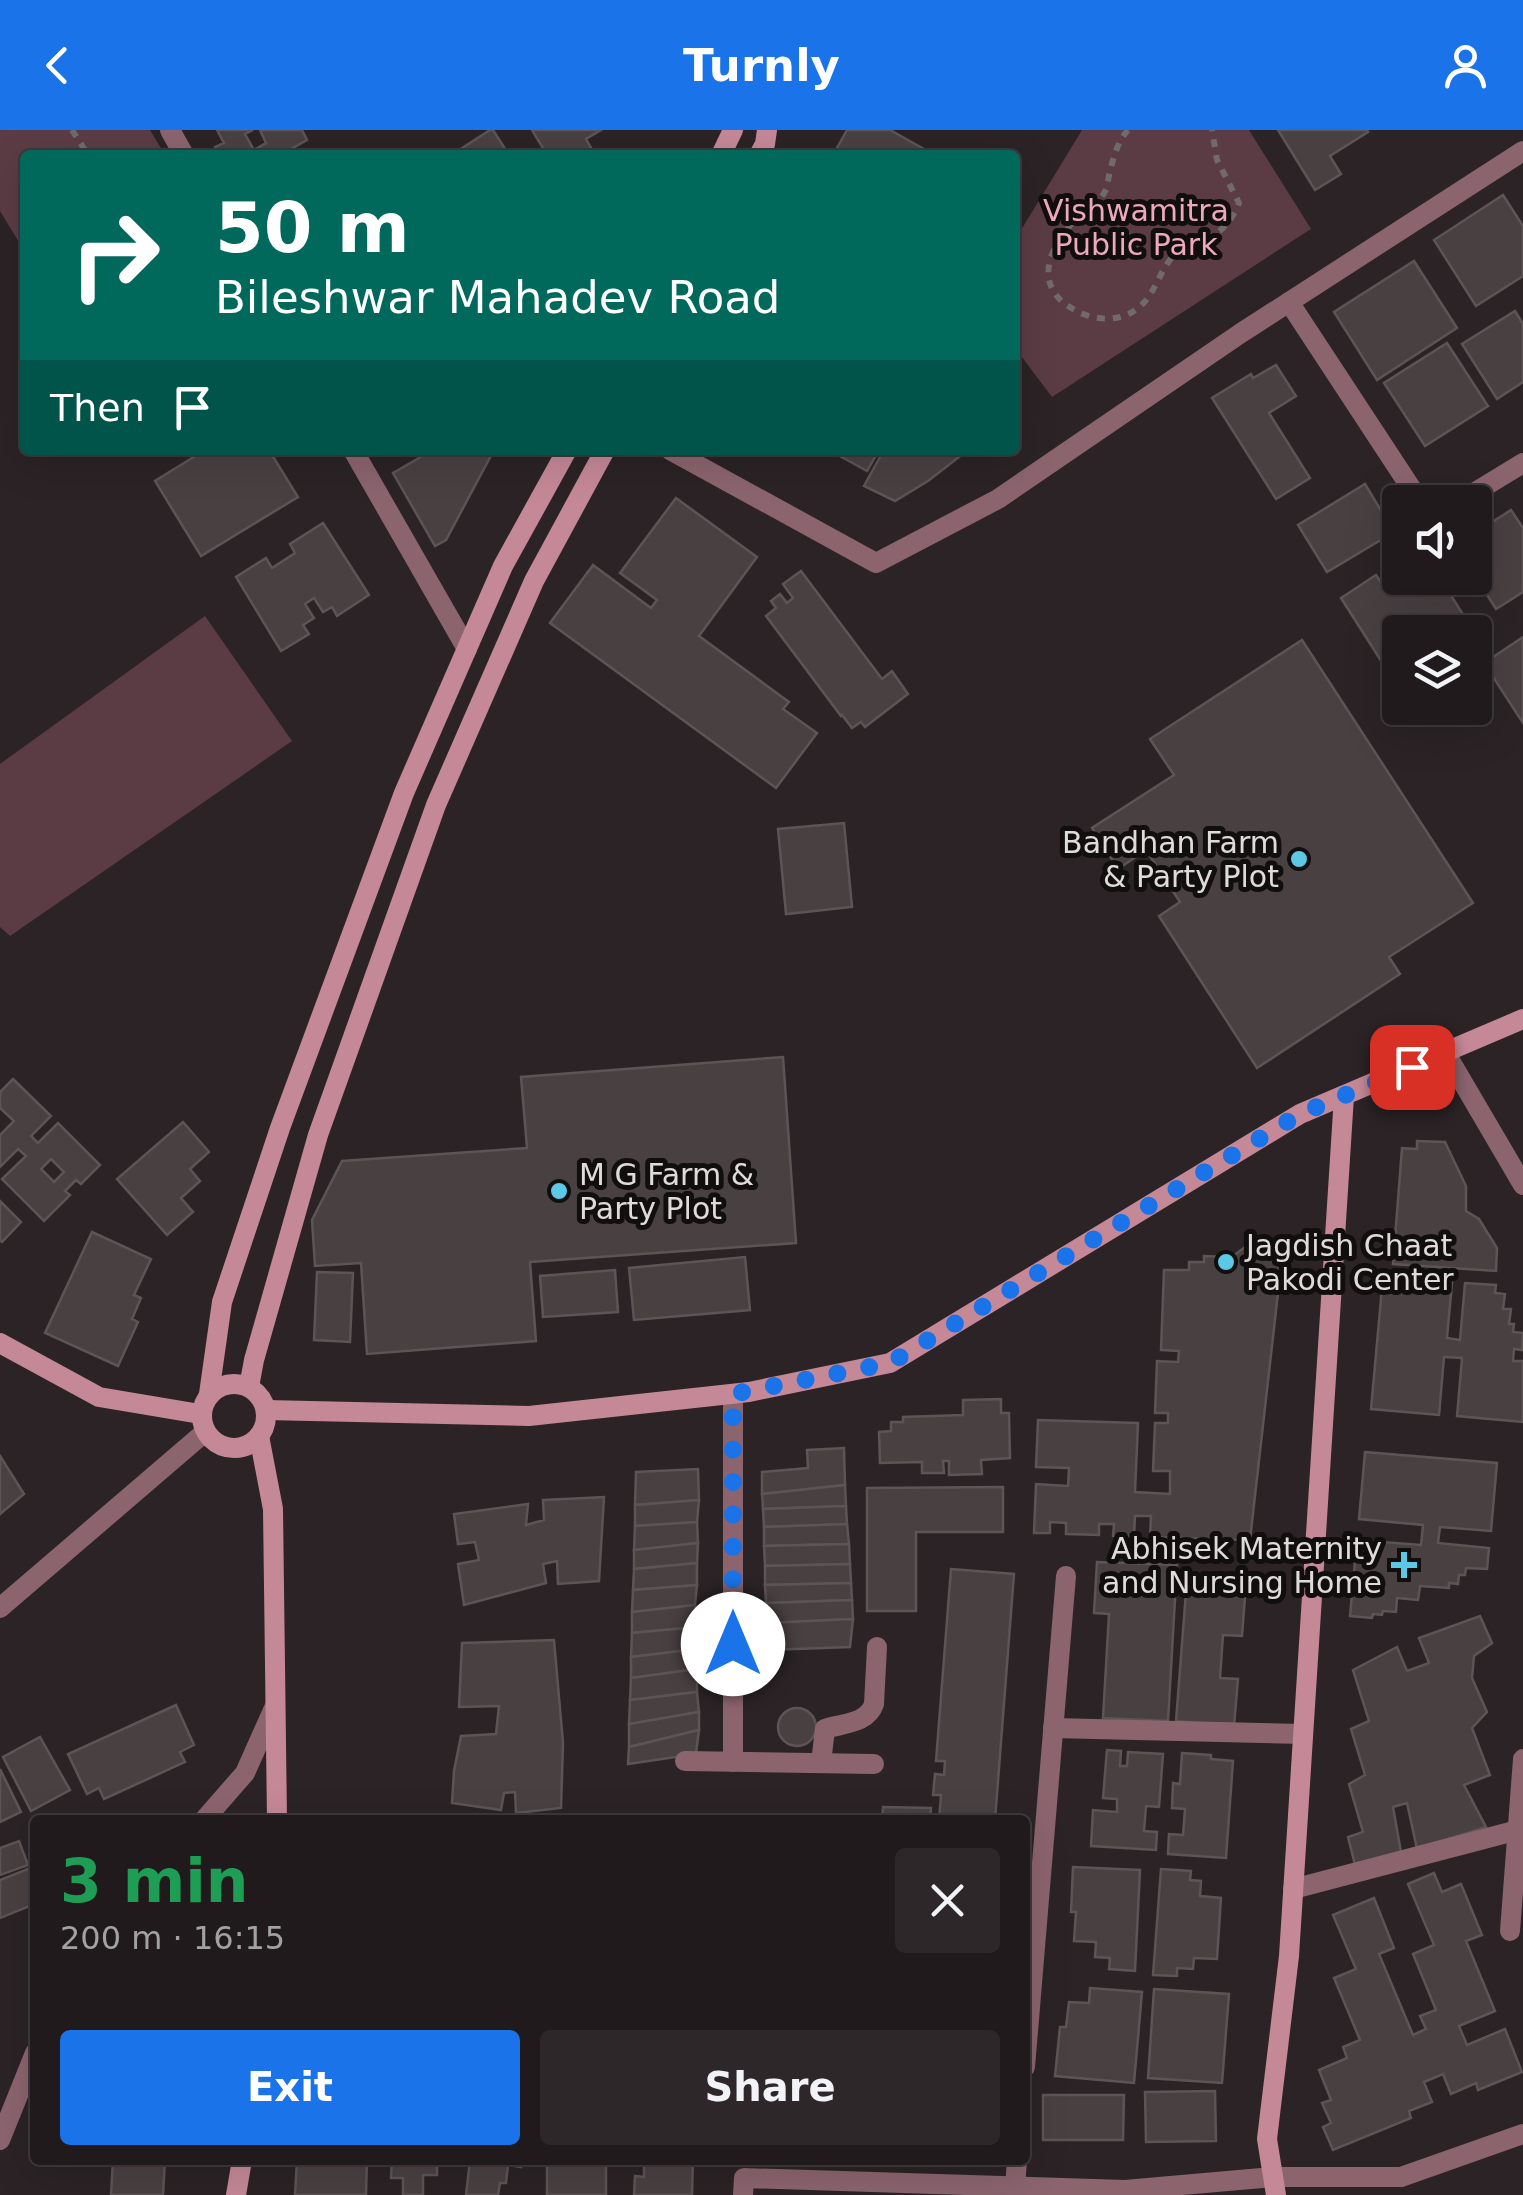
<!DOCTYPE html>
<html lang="en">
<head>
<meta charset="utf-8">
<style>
	body { margin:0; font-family:"DejaVu Sans",sans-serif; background:#2d2729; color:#f1f3f6; height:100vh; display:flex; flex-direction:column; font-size:38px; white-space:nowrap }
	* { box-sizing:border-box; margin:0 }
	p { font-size:32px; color:#a2a1a3 }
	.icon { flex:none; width:55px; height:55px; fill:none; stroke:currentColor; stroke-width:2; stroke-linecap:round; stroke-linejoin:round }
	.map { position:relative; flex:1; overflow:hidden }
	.sheet { position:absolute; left:30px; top:1685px; width:1000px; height:350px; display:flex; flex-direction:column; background:#201a1c; border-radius:10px; box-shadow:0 10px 40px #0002,0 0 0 2px #3d383b }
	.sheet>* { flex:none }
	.guide { position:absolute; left:20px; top:20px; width:1000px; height:305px; border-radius:10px; box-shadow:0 10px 40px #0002,0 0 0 2px #3d383b; background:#00695c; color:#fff; overflow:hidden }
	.tools { position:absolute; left:1382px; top:355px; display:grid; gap:20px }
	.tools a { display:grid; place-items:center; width:110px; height:110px; border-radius:10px; background:#201a1c; box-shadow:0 10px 40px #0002,0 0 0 2px #3d383b; font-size:50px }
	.pin { position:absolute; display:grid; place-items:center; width:85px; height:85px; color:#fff; margin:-42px; border-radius:20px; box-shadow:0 5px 15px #0006 }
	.me { position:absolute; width:110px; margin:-55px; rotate:0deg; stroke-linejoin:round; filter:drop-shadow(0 0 8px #0008) }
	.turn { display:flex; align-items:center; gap:35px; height:210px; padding:0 30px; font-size:45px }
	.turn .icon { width:130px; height:130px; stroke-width:2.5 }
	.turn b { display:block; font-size:70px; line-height:85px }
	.then { display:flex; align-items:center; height:95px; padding:0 30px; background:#0003; gap:20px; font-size:38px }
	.round { display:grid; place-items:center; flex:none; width:105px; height:105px; border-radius:10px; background:#2d2729 }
	.summary { display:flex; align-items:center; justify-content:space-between; height:170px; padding:0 30px }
	h1 { font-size:60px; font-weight:800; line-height:75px; color:#1e9e55 }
	.button { display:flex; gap:20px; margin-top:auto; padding:20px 30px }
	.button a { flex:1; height:115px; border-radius:10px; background:#1a73e8; color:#fff; font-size:40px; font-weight:800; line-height:115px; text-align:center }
	.button a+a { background:#2d2729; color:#f1f3f6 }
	header { display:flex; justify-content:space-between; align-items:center; height:130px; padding:0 30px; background:#1a73e8; color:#fff; font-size:45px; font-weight:800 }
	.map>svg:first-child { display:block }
	.green { fill:#5b3c44 }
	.building { fill:#494042; stroke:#5d5456; stroke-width:2.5; fill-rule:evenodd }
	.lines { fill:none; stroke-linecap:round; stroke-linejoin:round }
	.path { stroke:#716a6c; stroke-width:6; stroke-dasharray:8 8; stroke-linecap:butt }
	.street { stroke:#8b646e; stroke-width:20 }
	.secondary { stroke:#c58897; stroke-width:20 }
	.route { stroke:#1a73e8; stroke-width:18; stroke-dasharray:0 32.4 }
	.poi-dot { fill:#5bc8e6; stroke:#110e0e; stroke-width:4 }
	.labels { text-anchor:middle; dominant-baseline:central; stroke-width:10; stroke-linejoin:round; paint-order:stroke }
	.park-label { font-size:30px; fill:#eda8b9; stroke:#110e0e }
	.poi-label { font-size:30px; fill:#e0dadb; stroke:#110e0e; text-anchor:end }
</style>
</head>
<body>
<header><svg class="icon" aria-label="back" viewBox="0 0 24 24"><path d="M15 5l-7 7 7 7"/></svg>Turnly<svg class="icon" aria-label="person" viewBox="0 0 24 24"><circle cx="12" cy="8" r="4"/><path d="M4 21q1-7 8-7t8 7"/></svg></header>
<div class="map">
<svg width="1523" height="2065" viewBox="0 0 1523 2065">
	<rect width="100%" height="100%" fill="#2b2325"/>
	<g class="green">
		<polygon points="0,0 150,0 165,25 25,25 25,122 0,81"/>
		<polygon points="1082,0 1249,0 1311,99 1052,267 1015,218 1015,110"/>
		<polygon points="205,486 292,611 10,806 0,797 0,634"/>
	</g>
	<g class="building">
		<polygon points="217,0 253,0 245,4 254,20 266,13 260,0 302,0 307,10 284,23 286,25 219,25 215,17 224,13"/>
		<polygon points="490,0 493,0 509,25 457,25 456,22"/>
		<polygon points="532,0 601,0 586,9 595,25 547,25"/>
		<polygon points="847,0 890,0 931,23 930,25 850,25 837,18"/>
		<polygon points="1278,0 1367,0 1368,2 1330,26 1341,44 1315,60"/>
		<polygon points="1503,65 1523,96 1523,146 1476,176 1434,110"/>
		<polygon points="1414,131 1457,198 1377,250 1334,182"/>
		<polygon points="1515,181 1523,194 1523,252 1497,269 1462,214"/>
		<polygon points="1447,213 1488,276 1425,316 1384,253"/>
		<polygon points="1276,235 1296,266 1269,283 1310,348 1276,369 1212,268 1251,244 1253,248"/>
		<polygon points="205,320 269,320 298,367 201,426 155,351"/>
		<polygon points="433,320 494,320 446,410 435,416 393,343"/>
		<polygon points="829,320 879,320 867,341"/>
		<polygon points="884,320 968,320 928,351 895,371 864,356"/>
		<polygon points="1365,354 1394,402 1327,442 1298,395"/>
		<polygon points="676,368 757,427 699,506 789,572 783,579 817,603 776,658 550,493 593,435 651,478 657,470 620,443"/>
		<polygon points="1511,380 1523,398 1523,462 1496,479 1475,446 1475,403"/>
		<polygon points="323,393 369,465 337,486 332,477 323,482 314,468 305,474 314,488 303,495 309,504 281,521 236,447 266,428 272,438 295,423 290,414"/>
		<polygon points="801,441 882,549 892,541 908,564 865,597 861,592 852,598 842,585 841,586 766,486 776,478 771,471 780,464 787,473 793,468 783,454"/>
		<polygon points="1376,445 1389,464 1411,450 1416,457 1432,448 1440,448 1464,486 1439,502 1400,502 1400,528 1385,537 1341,468"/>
		<polygon points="1523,507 1523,593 1484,533"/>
		<polygon points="1302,510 1473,773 1389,827 1400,844 1257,938 1159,786 1180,772 1146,720 1118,739 1092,698 1174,645 1150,609"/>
		<polygon points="844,693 852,777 786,784 778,699"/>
		<polygon points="783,927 796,1113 530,1132 536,1211 367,1224 361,1133 315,1136 312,1090 342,1031 527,1018 521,947"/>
		<path d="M13,949L51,986L31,1006L38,1013L58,993L100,1035L81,1054L76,1050L65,1061L70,1065L44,1091L2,1049L26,1026L18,1019L0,1037V1005L14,991L0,978V962ZM51,1029L64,1042L54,1052L41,1039Z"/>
		<polygon points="183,992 209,1022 190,1039 200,1051 181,1068 193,1082 167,1105 117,1049"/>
		<polygon points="1417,1011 1445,1012 1466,1056 1466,1081 1479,1089 1497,1118 1496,1141 1393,1134 1402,1018 1417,1019"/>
		<polygon points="0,1071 21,1092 2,1112 0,1110"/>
		<polygon points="92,1102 151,1129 134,1165 141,1168 132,1189 138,1192 118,1236 45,1203"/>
		<polygon points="1284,1110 1250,1410 1150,1407 1151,1386 1135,1386 1134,1406 1113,1406 1114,1394 1099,1394 1099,1405 1066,1404 1066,1393 1050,1392 1050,1403 1034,1403 1036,1354 1068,1356 1069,1338 1036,1337 1038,1290 1138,1293 1135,1362 1170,1364 1170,1341 1153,1341 1155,1293 1168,1293 1168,1283 1155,1283 1157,1231 1178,1232 1179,1221 1161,1220 1164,1140 1189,1140 1189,1132 1204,1132 1204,1126 1232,1127 1253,1111"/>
		<polygon points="745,1127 750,1180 634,1190 629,1138"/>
		<polygon points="615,1140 618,1182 543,1187 540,1146"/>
		<polygon points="317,1142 353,1143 350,1212 314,1210"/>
		<polygon points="1383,1147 1452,1153 1447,1208 1460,1210 1465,1153 1496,1155 1495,1163 1505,1164 1503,1179 1511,1179 1509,1194 1514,1194 1513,1202 1523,1203 1522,1220 1514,1219 1513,1231 1523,1231 1523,1292 1457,1286 1462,1228 1444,1227 1439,1285 1371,1279"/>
		<polygon points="1001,1269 1001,1283 1009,1283 1010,1328 981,1330 982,1344 949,1345 949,1331 943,1331 944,1343 922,1343 922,1332 880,1333 879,1302 891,1301 891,1292 903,1292 903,1287 963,1285 963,1270"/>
		<polygon points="844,1318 845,1355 762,1364 762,1342 808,1338 807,1320"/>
		<polygon points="1365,1322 1497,1333 1491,1401 1440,1397 1438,1413 1489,1418 1487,1439 1466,1438 1465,1445 1459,1445 1458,1454 1449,1453 1449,1458 1420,1456 1418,1470 1397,1468 1396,1482 1383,1481 1382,1485 1373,1484 1372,1488 1350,1486 1357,1410 1421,1415 1423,1395 1359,1389"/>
		<polygon points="0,1326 24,1364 0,1384"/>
		<polygon points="698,1339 699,1370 635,1375 636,1342"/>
		<polygon points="845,1355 846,1376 763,1379 762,1364"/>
		<polygon points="1003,1357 1003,1402 916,1402 916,1481 867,1481 867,1358"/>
		<polygon points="604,1367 599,1451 558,1454 557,1431 543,1434 546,1453 464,1475 458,1434 479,1430 475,1412 458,1414 454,1384 528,1374 526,1395 544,1390 543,1370"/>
		<polygon points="699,1370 697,1392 635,1396 635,1375"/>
		<polygon points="846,1376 847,1394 764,1397 763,1379"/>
		<polygon points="697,1392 698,1413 634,1420 635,1396"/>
		<polygon points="847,1394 849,1414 764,1416 764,1397"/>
		<polygon points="698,1413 697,1433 634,1439 634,1420"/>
		<polygon points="849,1414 850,1434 765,1436 764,1416"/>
		<polygon points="1097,1432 1177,1435 1168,1591 1103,1588 1109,1484 1094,1483"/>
		<polygon points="697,1433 697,1455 633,1460 634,1439"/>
		<polygon points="850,1434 851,1453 765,1455 765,1436"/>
		<polygon points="951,1439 1014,1444 995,1690 939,1690 941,1665 933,1665 935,1644 944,1645 945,1631 936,1631"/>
		<polygon points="1187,1449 1246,1454 1242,1506 1223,1505 1220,1548 1238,1549 1234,1596 1176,1591"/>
		<polygon points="851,1453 852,1470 766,1473 765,1455"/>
		<polygon points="697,1455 695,1475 632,1482 633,1460"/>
		<polygon points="852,1470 853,1489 767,1493 766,1473"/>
		<polygon points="695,1475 696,1497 632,1503 632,1482"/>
		<polygon points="1480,1486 1492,1513 1474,1526 1472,1548 1487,1582 1472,1598 1490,1645 1464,1655 1486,1697 1417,1719 1407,1673 1393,1677 1401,1722 1355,1735 1348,1707 1363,1702 1349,1654 1365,1645 1351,1599 1369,1591 1353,1540 1397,1517 1407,1541 1429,1533 1419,1508"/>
		<polygon points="853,1489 850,1517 769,1520 767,1493"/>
		<polygon points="696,1497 697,1519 631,1527 632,1503"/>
		<polygon points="554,1510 563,1613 561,1678 516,1683 515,1662 504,1663 501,1680 452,1673 454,1641 461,1606 496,1604 499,1576 459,1577 462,1513"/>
		<polygon points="697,1519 697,1539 631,1548 631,1527"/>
		<polygon points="697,1539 697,1562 630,1570 631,1548"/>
		<polygon points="697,1562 699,1582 629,1594 630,1570"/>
		<polygon points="176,1575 194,1615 180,1622 185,1632 104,1669 99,1658 87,1664 68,1624"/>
		<circle cx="797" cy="1597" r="19"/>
		<polygon points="699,1582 699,1600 629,1617 629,1594"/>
		<polygon points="699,1600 696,1624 628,1634 629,1617"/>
		<polygon points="40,1607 70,1660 31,1681 3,1627"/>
		<polygon points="1107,1620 1121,1621 1120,1636 1127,1636 1128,1622 1163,1624 1159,1677 1146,1676 1144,1701 1157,1702 1156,1720 1091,1716 1093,1680 1117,1682 1117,1669 1103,1668"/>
		<polygon points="1182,1623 1211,1625 1211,1629 1233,1631 1226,1728 1168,1724 1169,1704 1183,1705 1185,1679 1172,1678 1173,1653 1180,1654"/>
		<polygon points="0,1639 21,1682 0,1692"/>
		<polygon points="883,1677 931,1678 930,1690 882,1690"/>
		<polygon points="19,1711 28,1735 0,1745 0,1718"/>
		<polygon points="1073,1737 1140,1740 1135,1841 1109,1839 1110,1828 1095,1827 1096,1812 1074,1811 1076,1782 1071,1782"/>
		<polygon points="28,1739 35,1758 35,1774 0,1788 0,1750"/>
		<polygon points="1161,1739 1191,1741 1190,1750 1201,1751 1200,1766 1221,1768 1217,1829 1194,1828 1193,1839 1177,1838 1177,1846 1153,1845"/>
		<polygon points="1434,1743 1442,1762 1461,1754 1482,1805 1466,1811 1495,1881 1459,1896 1467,1915 1505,1899 1522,1942 1478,1960 1476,1953 1451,1964 1443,1944 1424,1952 1432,1972 1409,1981 1411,1988 1333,2020 1323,1997 1331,1993 1322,1973 1331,1970 1319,1940 1347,1928 1343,1917 1360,1910 1334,1848 1356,1839 1333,1785 1374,1768 1394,1818 1379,1824 1413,1905 1426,1899 1420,1886 1436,1880 1413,1824 1434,1815 1408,1754"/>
		<polygon points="1090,1858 1142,1862 1134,1953 1055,1946 1060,1897 1066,1897 1069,1872 1089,1873"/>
		<polygon points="1154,1859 1229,1864 1222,1953 1148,1948"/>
		<polygon points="1215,1961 1216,2011 1146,2012 1145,1962"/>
		<polygon points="1043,1965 1124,1965 1123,2010 1043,2010"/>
		<polygon points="113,2030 165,2030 163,2065 111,2065"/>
		<polygon points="297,2030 367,2030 366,2065 295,2065"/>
		<polygon points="392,2030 437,2030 437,2045 423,2045 423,2065 403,2065 403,2048 391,2048"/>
		<polygon points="470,2030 521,2030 521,2037 508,2035 506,2053 500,2053 498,2065 466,2065"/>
		<rect x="547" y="2030" width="59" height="35"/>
		<polygon points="644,2030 693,2030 692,2065 634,2065 635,2046 644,2047"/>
	</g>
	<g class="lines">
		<g class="path">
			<polyline points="72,0 88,25"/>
			<path d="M1128,0C1118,11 1114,26 1110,41C1108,48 1108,58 1104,63C1098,74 1084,80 1076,89C1042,124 1033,165 1086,185C1103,191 1122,190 1137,179C1156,165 1159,139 1176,123C1203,97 1219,119 1239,73L1217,30L1212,0"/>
		</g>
		<g class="street">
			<polyline points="170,0 184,25"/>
			<polyline points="1289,172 1415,364 1431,372"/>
			<polyline points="353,320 467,519"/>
			<polyline points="670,320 876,433 998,369 1241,203 1523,21"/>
			<polyline points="1459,372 1523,333"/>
			<polyline points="1445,922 1523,1055"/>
			<polyline points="733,1264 733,1632"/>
			<polyline points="0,1478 205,1302"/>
			<polyline points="1053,1598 1302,1604"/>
			<polyline points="685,1631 874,1634"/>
			<path d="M821,1633L825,1599C843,1593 867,1594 874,1574L877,1517"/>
			<polyline points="204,1690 245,1643 274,1578"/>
			<polyline points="1293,1759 1518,1700"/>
			<polyline points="1510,1801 1523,1629"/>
			<polyline points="1025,1937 1066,1446"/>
			<polyline points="0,2010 35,1923"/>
			<polyline points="1015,2057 1017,2030"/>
			<polyline points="743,2065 744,2048 1125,2060 1273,2047 1401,2047 1523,2004"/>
		</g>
		<g class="secondary">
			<polyline points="721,25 733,0"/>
			<polyline points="759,25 765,14 767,0"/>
			<polyline points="0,1213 99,1267 200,1284"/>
			<circle cx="234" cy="1286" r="32"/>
			<polyline points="249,1257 254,1230 318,1005 436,675 534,451 605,320"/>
			<polyline points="209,1264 222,1172 280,998 404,663 503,436 567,320"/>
			<polyline points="266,1280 529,1286 749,1262 890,1233 1300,984 1523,889"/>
			<polyline points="259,1306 273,1379 277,1690"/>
			<polyline points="236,2065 242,2030"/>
			<polyline points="1276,2065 1267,2009 1289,1826 1344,966"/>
		</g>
	</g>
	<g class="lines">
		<polyline class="route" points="733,1514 733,1264 890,1233 1300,984 1412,937"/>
	</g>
	<g class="poi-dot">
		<circle cx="1299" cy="729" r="10"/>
		<circle cx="559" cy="1061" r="10"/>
		<circle cx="1226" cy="1132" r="10"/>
		<path d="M1399 1420h10v10h10v10h-10v10h-10v-10h-10v-10h10z"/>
	</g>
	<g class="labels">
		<g class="park-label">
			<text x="1136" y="80">Vishwamitra<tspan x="1136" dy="34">Public Park</tspan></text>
		</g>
		<g class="poi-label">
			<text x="1279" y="712">Bandhan Farm<tspan x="1279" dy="34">&amp; Party Plot</tspan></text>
			<text x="579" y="1044" text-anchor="start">M G Farm &amp;<tspan x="579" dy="34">Party Plot</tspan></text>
			<text x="1246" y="1115" text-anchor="start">Jagdish Chaat<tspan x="1246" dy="34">Pakodi Center</tspan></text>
			<text x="1382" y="1418">Abhisek Maternity<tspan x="1382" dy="34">and Nursing Home</tspan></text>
		</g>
	</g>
</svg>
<div class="tools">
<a><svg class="icon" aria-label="sound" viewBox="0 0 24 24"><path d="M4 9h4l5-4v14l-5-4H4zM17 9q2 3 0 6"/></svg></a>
<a><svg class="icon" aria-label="layers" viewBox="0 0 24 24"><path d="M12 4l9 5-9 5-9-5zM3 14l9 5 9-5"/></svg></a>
</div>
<div class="pin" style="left:1412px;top:937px;background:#d93025"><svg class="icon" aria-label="arrive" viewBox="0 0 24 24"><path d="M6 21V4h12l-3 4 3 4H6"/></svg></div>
<svg class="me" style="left:733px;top:1514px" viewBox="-20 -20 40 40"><circle r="19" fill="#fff"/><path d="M0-13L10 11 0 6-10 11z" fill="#1a73e8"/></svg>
<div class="guide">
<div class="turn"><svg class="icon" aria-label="right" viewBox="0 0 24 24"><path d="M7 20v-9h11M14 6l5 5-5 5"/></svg><div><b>50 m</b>Bileshwar Mahadev Road</div></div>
<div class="then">Then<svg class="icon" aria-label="arrive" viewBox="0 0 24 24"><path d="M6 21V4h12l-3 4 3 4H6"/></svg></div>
</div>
<section class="sheet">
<div class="summary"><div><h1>3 min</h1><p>200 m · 16:15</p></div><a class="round"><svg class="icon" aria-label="close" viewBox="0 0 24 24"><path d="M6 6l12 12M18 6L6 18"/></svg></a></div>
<div class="button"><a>Exit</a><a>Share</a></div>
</section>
</div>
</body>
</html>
